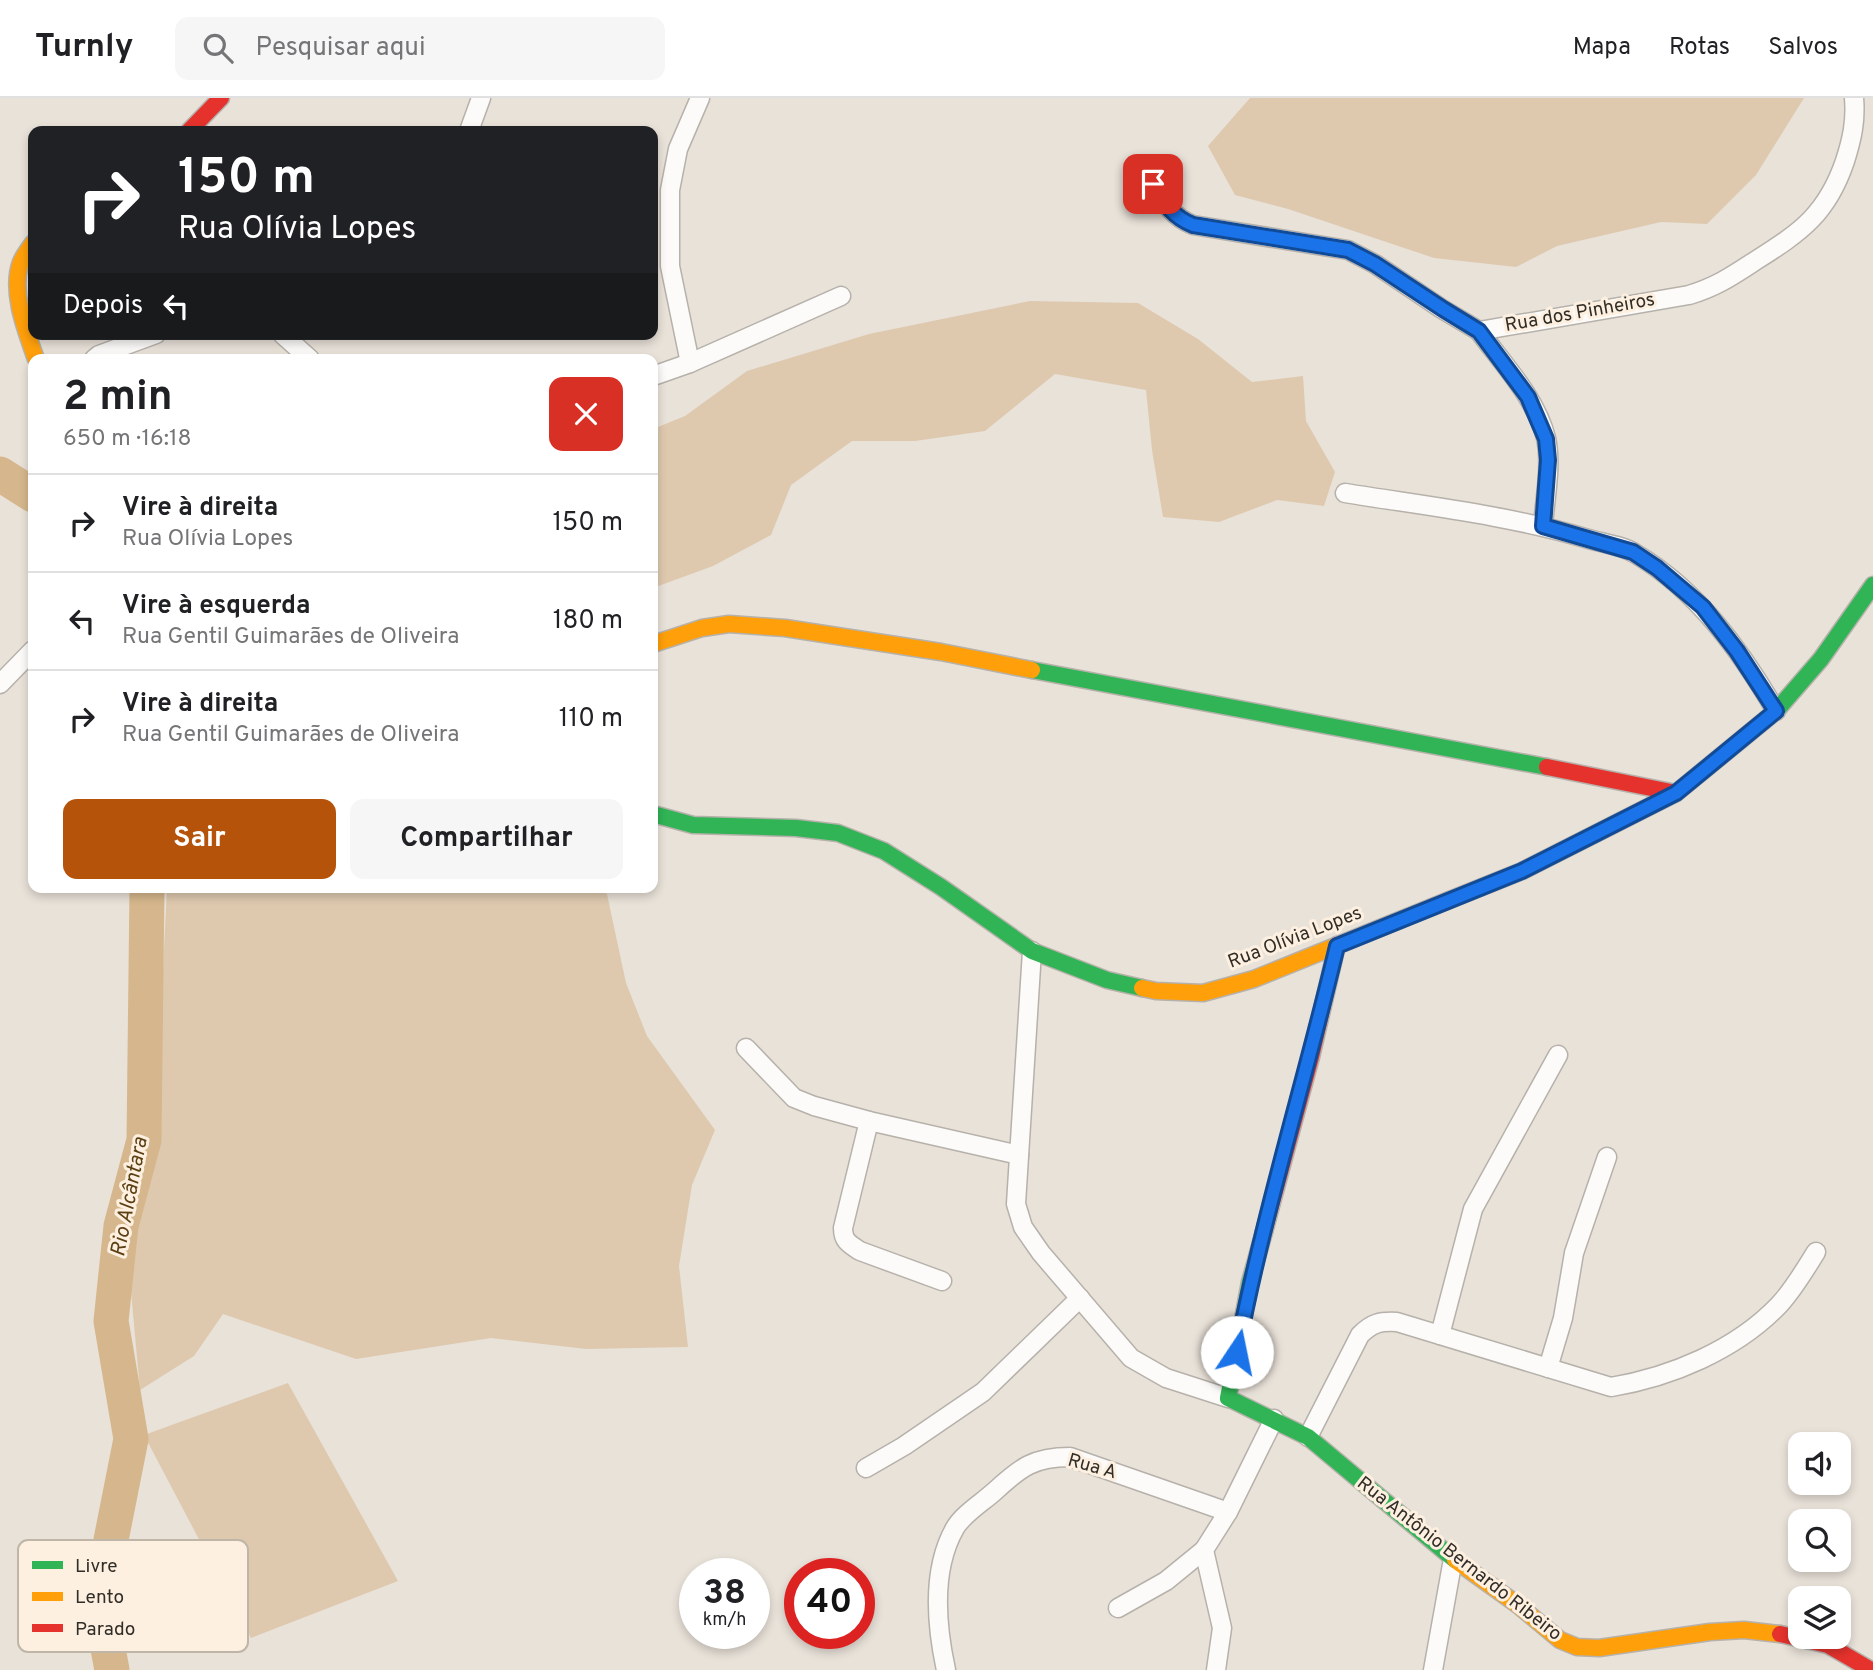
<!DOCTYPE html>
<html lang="pt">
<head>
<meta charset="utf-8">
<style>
	body { margin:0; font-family:Overpass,sans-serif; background:#f6f6f6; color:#202124; height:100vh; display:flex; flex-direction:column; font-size:26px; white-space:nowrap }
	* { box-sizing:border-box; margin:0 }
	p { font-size:23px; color:#757577 }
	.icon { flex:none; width:38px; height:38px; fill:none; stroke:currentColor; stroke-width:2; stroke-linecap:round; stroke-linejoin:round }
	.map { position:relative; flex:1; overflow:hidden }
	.details { position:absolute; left:28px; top:256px; width:630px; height:539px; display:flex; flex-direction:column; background:#fff; border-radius:14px; box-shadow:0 4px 10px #0003 }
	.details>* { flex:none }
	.banner { position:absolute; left:28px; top:28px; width:630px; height:214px; border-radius:14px; box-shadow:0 4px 10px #0003; background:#202124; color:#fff; overflow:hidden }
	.buttons { position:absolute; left:1788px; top:1334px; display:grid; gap:14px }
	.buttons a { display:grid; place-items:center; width:63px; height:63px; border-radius:14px; background:#fff; box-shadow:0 4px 10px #0003; font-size:35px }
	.speed { position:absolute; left:679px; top:1460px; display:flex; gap:14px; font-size:35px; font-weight:700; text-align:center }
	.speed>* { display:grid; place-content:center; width:91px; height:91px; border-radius:50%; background:#fff; box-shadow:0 4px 10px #0003; line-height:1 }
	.speed small { font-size:18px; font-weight:400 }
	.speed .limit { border:10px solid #d22; background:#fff; color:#111 }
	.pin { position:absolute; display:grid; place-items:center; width:60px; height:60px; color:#fff; margin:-30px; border-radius:14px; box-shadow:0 4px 10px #0006 }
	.me { position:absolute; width:77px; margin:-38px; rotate:11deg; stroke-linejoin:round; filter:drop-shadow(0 0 5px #0008) }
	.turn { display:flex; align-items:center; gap:24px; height:147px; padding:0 35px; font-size:32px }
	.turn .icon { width:91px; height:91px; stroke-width:2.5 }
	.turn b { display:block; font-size:49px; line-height:60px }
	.then { display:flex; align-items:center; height:66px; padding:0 35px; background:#0003; gap:14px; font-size:26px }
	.round { display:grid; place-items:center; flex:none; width:74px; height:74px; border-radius:14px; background:#f6f6f6 }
	.head { display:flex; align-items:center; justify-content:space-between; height:119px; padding:0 35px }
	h1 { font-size:42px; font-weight:700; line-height:52px }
	.primary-button { display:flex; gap:14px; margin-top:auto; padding:14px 35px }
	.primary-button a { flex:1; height:80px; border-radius:14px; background:#b45309; color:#fff; font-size:28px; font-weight:700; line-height:80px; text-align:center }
	.primary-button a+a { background:#f6f6f6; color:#202124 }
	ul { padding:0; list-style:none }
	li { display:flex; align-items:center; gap:21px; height:98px; padding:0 35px; border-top:2px solid #e0e0e0 }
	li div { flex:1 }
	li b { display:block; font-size:26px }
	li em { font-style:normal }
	header { display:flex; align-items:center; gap:42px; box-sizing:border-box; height:98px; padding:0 35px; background:#fff; border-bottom:2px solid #e0e0e0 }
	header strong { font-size:33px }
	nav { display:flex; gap:38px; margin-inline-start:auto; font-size:24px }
	.search { width:490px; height:63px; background:#f6f6f6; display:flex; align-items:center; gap:18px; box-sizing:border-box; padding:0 24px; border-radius:14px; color:#757577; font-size:26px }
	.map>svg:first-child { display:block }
	.green { fill:#dec9af }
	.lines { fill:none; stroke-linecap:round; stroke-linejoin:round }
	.river { stroke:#d6b78d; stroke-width:35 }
	.street-casing { stroke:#b6b1aa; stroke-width:21 }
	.fast-casing { stroke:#b6b1aa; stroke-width:19 }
	.slow-casing { stroke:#b6b1aa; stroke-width:19 }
	.jam-casing { stroke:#b6b1aa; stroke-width:19 }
	.street { stroke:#fcfbf9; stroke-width:18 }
	.fast { stroke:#30b455; stroke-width:16 }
	.slow { stroke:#ff9f0a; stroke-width:16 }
	.jam { stroke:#e5322d; stroke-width:16 }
	.route-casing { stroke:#114b97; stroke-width:18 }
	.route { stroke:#1a73e8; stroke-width:12 }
	.labels { text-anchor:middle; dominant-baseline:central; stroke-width:6; stroke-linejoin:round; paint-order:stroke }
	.street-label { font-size:19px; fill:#312d27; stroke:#fdf0e0 }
	.water-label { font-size:21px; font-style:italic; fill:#5c4013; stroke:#fdf0e0 }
	.key { fill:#fdf0e0; stroke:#c0b6a8; stroke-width:2 }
	.key-label { font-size:19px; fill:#312d27 }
</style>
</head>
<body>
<header>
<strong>Turnly</strong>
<div class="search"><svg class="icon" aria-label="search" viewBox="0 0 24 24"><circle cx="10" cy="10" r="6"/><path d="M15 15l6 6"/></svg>Pesquisar aqui</div>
<nav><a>Mapa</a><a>Rotas</a><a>Salvos</a></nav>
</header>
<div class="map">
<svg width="1873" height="1572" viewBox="0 0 1873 1572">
	<rect width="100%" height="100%" fill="#e9e2d9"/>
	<g class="green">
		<polygon points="1250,0 1804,0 1756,77 1707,126 1661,124 1557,148 1516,169 1434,160 1288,111 1235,97 1208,48"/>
		<polygon points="1030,203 1138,205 1198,241 1252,284 1303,278 1306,323 1335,374 1324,408 1277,402 1219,424 1163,419 1152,352 1146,292 1055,276 985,333 915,343 852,343 791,387 771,437 713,468 653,490 653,331 685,318 747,273 869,236"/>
		<polygon points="167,789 596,789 607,796 626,885 647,938 715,1032 692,1087 679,1168 688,1249 586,1251 491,1240 356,1261 223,1216 194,1258 140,1292 129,1172 155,1040"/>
		<polygon points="288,1285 398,1483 251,1540 144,1337"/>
	</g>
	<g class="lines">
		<g class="river">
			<polyline points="0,376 33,397"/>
			<polyline points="112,1572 101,1513 111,1442 131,1341 111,1223 121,1128 144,1042 147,789"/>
		</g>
		<g class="street-casing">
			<g id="street">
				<polyline points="469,33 481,0"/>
				<path d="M1153,86C1164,104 1172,119 1193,127L1348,152L1375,166L1442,211L1479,233L1689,197C1716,189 1732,178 1755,163C1801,134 1827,116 1845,63C1852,41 1856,23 1854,0"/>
				<path d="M1479,233C1503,266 1536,300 1546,340C1552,367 1545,400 1543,428"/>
				<polyline points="282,236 310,261"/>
				<polyline points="94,261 99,257 156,236"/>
				<polyline points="690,265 670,168 670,92 678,51 700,0"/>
				<polyline points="653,278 690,265 841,198"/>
				<path d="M1345,395C1425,408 1507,417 1585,440C1601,445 1622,447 1636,456C1697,492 1741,553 1776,613"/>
				<polyline points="0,586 33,552"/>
				<polyline points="1032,853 1016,1106 1023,1129 1041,1155 1131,1260 1166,1280 1228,1300"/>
				<polyline points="746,950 794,1000 814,1008 869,1023 1019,1057"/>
				<path d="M869,1023L843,1130C843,1143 849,1146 860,1153L942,1183"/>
				<polyline points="1440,1237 1473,1111 1558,957"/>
				<polyline points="1548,1270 1563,1220 1574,1155 1607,1059"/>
				<path d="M1308,1339L1360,1237C1372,1225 1380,1223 1397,1224L1611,1289C1671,1279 1736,1252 1779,1207C1793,1192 1805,1172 1816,1154"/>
				<polyline points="866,1370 904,1348 983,1294 1080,1200"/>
				<polyline points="1118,1510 1166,1483 1204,1452"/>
				<path d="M946,1572C936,1526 931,1472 955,1430C963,1416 983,1404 995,1393C1021,1369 1034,1359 1070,1359L1228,1414"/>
				<polyline points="1216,1572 1222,1530 1204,1452 1228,1414 1274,1321"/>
				<polyline points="1433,1572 1453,1461"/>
			</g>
		</g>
		<g class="fast-casing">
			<g id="fast">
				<polyline points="1032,572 1547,669"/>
				<polyline points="653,716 693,727 796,730 838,735 884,753 941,789 1032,853 1107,882 1142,890"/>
				<polyline points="1447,803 1522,773 1676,695 1776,613 1821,561 1873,487"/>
				<polyline points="1264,1134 1250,1184 1228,1300 1308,1339 1455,1462"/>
			</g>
		</g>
		<g class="slow-casing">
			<g id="slow">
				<path d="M33,145C29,151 24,157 21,164C10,193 26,233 36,261"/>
				<polyline points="653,546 702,530 729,526 785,530 941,554 1032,572"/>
				<polyline points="1142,890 1156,893 1203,895 1254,881 1447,803"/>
				<polyline points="1455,1462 1518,1507 1560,1542 1577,1549 1599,1550 1710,1534 1744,1532 1780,1536"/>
			</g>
		</g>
		<g class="jam-casing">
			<g id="jam">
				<polyline points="189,33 221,0"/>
				<polyline points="1547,669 1676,695"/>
				<polyline points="1264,1134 1311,959 1337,847"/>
				<polyline points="1780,1536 1828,1547 1871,1572"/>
			</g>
		</g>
		<use href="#street" class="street"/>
		<use href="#fast" class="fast"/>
		<use href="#slow" class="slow"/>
		<use href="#jam" class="jam"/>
	</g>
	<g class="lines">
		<g class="route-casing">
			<path id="route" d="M1153,86C1164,104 1172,119 1193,127L1348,152L1375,166L1443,211L1479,233L1528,299L1546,341L1548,362L1543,428L1633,454L1657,470L1703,509L1737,553L1776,613L1676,695L1522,773L1337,848C1305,983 1263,1117 1237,1254"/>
		</g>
		<use href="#route" class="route"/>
	</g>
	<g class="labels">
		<g class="street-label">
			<text transform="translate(1580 215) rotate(-10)">Rua dos Pinheiros</text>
			<text transform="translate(1295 840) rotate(-21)">Rua Olívia Lopes</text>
			<text transform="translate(1092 1369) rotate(16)">Rua A</text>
			<text transform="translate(1459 1461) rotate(38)">Rua Antônio Bernardo Ribeiro</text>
		</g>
		<g class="water-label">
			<text transform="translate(130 1099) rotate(-79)">Rio Alcântara</text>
		</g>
	</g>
	<rect x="18" y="1442" width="230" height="112" rx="10" class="key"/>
	<rect x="32" y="1463" width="31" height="8" fill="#30b455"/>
	<rect x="32" y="1494" width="31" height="9" fill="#ff9f0a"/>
	<rect x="32" y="1526" width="31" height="8" fill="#e5322d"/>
	<g class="key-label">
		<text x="75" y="1474">Livre</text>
		<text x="75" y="1505">Lento</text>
		<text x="75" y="1537">Parado</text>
	</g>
</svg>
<div class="buttons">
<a><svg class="icon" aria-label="sound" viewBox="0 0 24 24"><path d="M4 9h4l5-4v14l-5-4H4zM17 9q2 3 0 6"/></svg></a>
<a><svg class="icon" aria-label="search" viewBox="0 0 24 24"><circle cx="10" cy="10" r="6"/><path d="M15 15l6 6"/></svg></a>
<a><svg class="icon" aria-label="layers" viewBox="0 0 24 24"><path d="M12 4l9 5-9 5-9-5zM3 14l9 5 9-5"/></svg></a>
</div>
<div class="speed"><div>38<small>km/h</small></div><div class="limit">40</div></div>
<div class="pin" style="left:1153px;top:86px;background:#d93025"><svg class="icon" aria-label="arrive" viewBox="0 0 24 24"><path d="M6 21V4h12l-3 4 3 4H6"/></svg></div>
<svg class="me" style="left:1237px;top:1254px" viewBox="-20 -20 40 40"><circle r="19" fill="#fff"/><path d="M0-13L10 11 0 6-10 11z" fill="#1a73e8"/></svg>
<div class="banner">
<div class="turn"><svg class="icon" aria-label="right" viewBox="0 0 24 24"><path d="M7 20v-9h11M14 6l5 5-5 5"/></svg><div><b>150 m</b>Rua Olívia Lopes</div></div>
<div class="then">Depois<svg class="icon" aria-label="left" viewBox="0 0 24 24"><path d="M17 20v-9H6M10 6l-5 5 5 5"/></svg></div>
</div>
<section class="details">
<div class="head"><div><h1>2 min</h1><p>650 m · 16:18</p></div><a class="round" style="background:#d93025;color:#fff"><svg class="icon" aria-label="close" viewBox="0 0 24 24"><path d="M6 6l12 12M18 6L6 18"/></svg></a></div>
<ul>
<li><svg class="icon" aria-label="right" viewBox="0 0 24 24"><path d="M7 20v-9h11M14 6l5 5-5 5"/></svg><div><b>Vire à direita</b><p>Rua Olívia Lopes</p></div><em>150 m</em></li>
<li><svg class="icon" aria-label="left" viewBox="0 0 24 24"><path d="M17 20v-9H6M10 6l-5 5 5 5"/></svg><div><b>Vire à esquerda</b><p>Rua Gentil Guimarães de Oliveira</p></div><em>180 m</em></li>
<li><svg class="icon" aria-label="right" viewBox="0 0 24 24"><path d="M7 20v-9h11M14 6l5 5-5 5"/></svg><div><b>Vire à direita</b><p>Rua Gentil Guimarães de Oliveira</p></div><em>110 m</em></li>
</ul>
<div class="primary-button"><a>Sair</a><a>Compartilhar</a></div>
</section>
</div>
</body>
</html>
